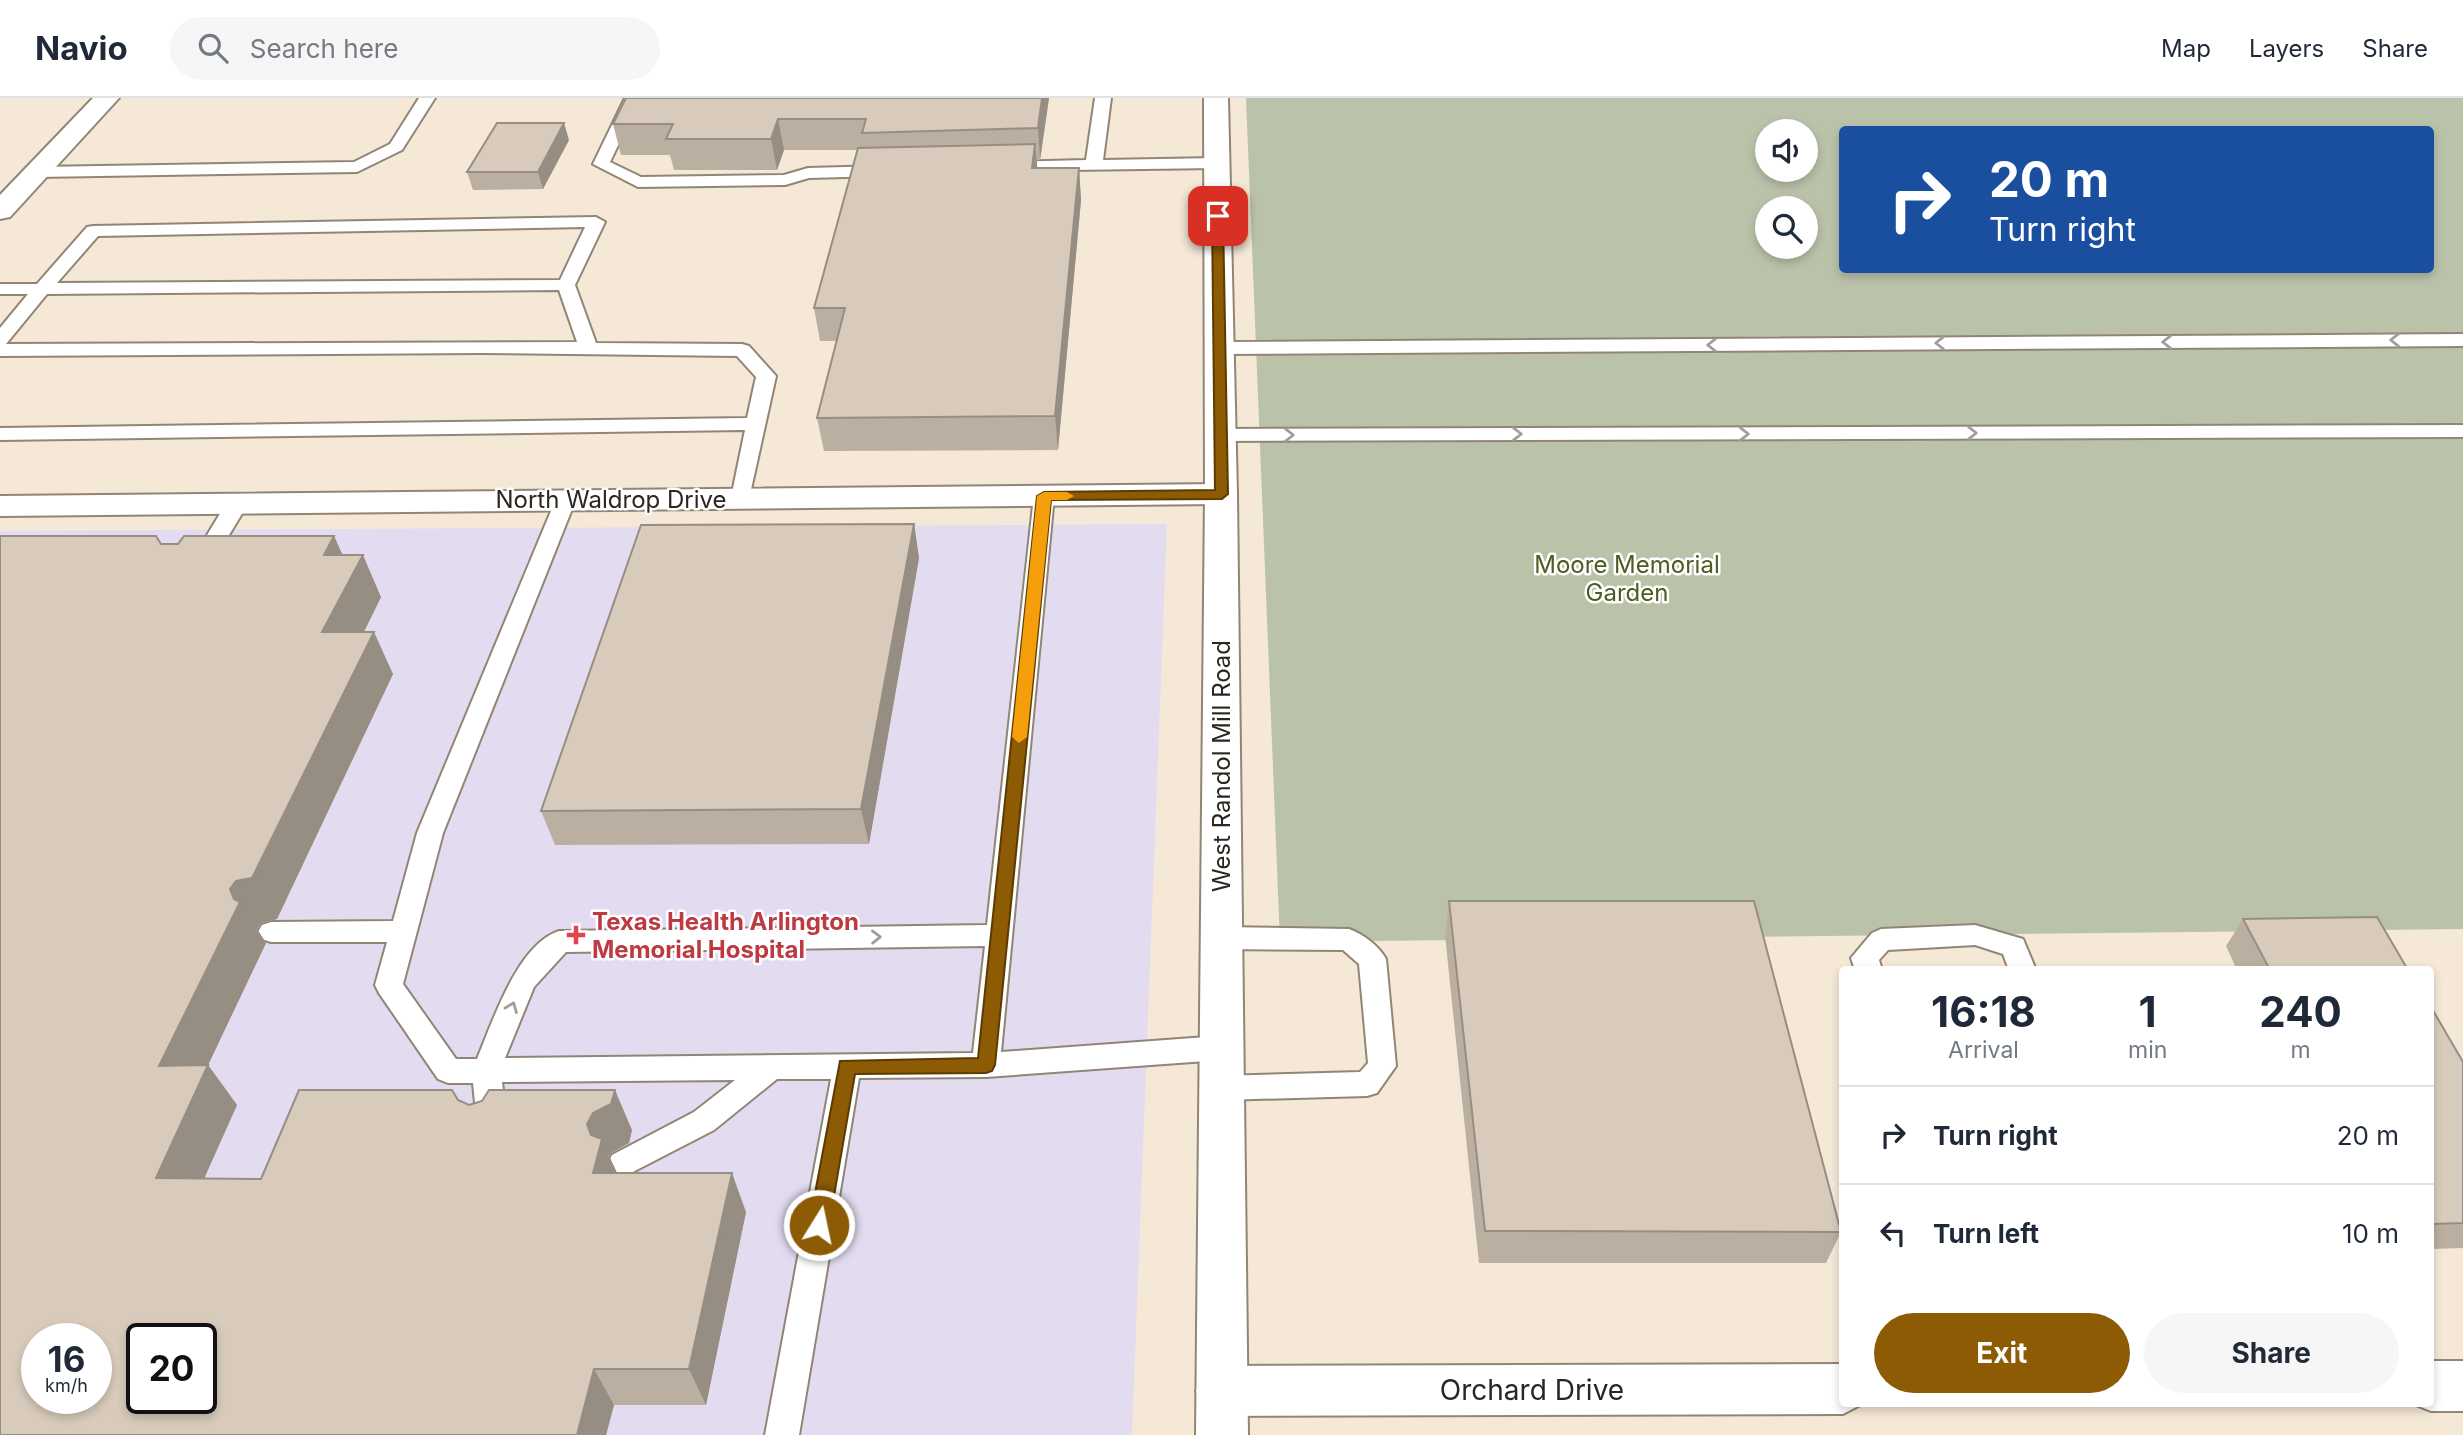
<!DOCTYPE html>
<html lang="en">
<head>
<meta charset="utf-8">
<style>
	body { margin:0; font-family:Inter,sans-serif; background:#f6f6f7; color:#1f2937; height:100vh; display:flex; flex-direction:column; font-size:26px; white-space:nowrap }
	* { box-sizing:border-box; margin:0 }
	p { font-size:23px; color:#747a83 }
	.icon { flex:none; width:38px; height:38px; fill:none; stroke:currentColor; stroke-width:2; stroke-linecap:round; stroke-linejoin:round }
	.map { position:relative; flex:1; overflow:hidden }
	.sheet { position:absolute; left:1839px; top:868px; width:595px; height:441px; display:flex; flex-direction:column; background:#fff; border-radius:7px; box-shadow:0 4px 10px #0003 }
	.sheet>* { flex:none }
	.hud { position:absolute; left:1839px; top:28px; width:595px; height:147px; border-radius:7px; box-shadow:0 4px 10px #0003; background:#1a4fa0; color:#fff; overflow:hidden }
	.tools { position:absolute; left:1755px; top:21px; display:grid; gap:14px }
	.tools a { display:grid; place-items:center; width:63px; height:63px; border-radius:50%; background:#fff; box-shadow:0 4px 10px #0003; font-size:35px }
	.speed { position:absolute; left:21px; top:1225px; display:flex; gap:14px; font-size:35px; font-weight:700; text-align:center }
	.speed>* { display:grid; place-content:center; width:91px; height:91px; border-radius:50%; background:#fff; box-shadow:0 4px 10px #0003; line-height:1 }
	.speed small { font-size:18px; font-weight:400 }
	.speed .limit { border:4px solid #111; border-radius:10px; background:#fff; color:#111 }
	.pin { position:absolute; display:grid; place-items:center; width:60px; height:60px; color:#fff; margin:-30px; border-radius:14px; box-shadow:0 4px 10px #0006 }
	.me { position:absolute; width:77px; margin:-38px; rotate:10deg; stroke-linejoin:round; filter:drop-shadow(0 0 5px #0008) }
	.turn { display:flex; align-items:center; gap:24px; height:147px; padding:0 35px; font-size:32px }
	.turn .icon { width:91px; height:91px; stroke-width:2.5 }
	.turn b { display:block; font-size:49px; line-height:60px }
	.eta { display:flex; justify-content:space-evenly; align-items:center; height:119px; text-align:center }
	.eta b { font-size:42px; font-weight:700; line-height:49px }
	.action { display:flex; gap:14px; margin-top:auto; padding:14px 35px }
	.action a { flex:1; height:80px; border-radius:42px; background:#8c5b03; color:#fff; font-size:28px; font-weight:700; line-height:80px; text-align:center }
	.action a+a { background:#f6f6f7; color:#1f2937 }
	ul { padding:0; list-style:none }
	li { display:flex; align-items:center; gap:21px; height:98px; padding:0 35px; border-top:2px solid #e0e1e3 }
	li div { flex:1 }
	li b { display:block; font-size:26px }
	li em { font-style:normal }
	header { display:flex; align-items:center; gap:42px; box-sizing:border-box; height:98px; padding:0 35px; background:#fff; border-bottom:2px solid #e0e1e3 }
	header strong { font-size:33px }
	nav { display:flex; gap:38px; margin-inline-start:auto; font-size:24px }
	.search { width:490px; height:63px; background:#f6f6f7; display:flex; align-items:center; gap:18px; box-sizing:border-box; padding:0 24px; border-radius:38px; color:#747a83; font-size:26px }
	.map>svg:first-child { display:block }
	.medical { fill:#e3dcf1; fill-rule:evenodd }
	.green { fill:#bbc2aa; fill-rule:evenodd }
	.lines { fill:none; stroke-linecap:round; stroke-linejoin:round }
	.service-casing { stroke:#918576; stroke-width:4 }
	.minor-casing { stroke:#918576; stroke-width:4 }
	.secondary-casing { stroke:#918576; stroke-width:4 }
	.service { fill:#fff; fill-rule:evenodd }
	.minor { fill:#fff; fill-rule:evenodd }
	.secondary { fill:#fff; fill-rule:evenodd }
	.wall { fill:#baafa1 }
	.shaded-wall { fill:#978e83 }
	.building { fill:#d8cbbb; stroke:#978e83; stroke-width:2; fill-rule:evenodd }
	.oneway { stroke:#a09d9b }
	.route { fill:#8c5b03; stroke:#5b3b02; stroke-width:2 }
	.slow { fill:#f59e0b }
	.health-dot { fill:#e0444e; stroke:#fff; stroke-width:2.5 }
	.labels { text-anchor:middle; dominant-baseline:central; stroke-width:5; stroke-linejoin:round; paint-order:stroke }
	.street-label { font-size:24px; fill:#2b2620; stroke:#fff }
	.park-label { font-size:24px; fill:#4e5b21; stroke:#fff }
	.health-label { font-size:24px; font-weight:bold; fill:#be3a42; stroke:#fff; text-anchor:start }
	.near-street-label { font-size:28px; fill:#2b2620; stroke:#fff }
</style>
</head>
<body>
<header>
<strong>Navio</strong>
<div class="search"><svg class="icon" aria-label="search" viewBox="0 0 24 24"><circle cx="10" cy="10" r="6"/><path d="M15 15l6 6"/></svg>Search here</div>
<nav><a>Map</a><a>Layers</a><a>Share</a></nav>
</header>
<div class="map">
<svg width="2463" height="1337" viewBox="0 0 2463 1337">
	<rect width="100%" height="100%" fill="#f5e8d7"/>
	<path class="medical" d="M1167,426L1132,1337H0V433ZM37,1241H96V1300H37ZM142,1241H201V1300H142Z"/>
	<path class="green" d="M1246,0H2463V831L1280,844ZM1843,32H2431V172H1843ZM1768,33H1806V72H1768ZM1768,110H1806V149H1768Z"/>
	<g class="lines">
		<g class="service-casing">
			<g id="service">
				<polygon points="419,0 435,0 402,52 357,74 37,79 29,74 37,69 354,64 390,46"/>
				<polygon points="625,0 641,0 610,64 641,79 784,77 808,70 883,68 891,73 883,78 809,80 785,87 638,89 593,66"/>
				<polygon points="1095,0 1111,0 1103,62 1217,60 1225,65 1217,70 997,73 995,69 1003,64 1086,62"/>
				<path d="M596,119L605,124L575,187L596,245L742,246L749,248L776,278L748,405H734L731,400L745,332L0,342V330L747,320L756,279L737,258L482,255L0,258V230L28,196H0V186H37L87,129L93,128ZM585,129L560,182L57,185L98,138ZM559,192L577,244L6,246L47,196Z"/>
				<polygon points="2463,236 2463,248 1220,256 1211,250 1220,244"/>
				<polygon points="2463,327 2463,339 1221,343 1214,341 1211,337 1214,333 1221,331"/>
				<path d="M1044,392L1051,393L1054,398L1001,954L1220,938L1230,942L1234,950L1230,958L1220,962L986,979L859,980L799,1337H765L831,981H777L714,1032L623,1079L612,1075L608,1066L612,1057L694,1014L735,982L502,984L507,1025L502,1034L492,1038L482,1034L477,1025L473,985H448L438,981L379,895L375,887L387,844H271L262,841L258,834L262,827L271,824L393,823L417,735L556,401L559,396H573L576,401L443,735L403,886L456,961H477C493,923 517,847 559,833L987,827L1034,398L1037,393ZM985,848L973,955L505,960L534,889L566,854Z"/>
				<polygon points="238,398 245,399 249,404 211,467 208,472 192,472 189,467 227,404 231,399"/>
				<polygon points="1975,827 2023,841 2036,872 2009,872 2003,856 1975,847 1888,852 1879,862 1882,872 1855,872 1851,860 1872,835 1881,831"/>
				<path d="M1220,829L1349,831C1363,836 1379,848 1386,861L1396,968L1377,995L1367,998L1221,1002L1211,999L1207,990L1211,981L1221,978L1360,974L1368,965L1359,866L1343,852L1220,851L1211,847L1207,840L1211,833Z"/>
			</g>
		</g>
		<g class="minor-casing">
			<g id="minor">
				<polygon points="93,0 119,0 10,119 0,121 0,97"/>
				<polygon points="1221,386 1233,389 1237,396 1233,403 1221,406 0,418 0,398"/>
				<polygon points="2431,1263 2463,1263 2463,1313 2431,1313 2413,1306 2431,1306"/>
				<polygon points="1843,1266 1843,1306 1862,1306 1843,1316 1222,1318 1204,1310 1196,1293 1204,1276 1222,1268"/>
			</g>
		</g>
		<g class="secondary-casing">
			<polygon id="secondary" points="1204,0 1228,0 1237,396 1248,1337 1196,1337 1205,396"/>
		</g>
		<use href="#service" class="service"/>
		<use href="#minor" class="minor"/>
		<use href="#secondary" class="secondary"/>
	</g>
	<g class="wall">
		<polygon points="1049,0 1040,62 1037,62 1037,70 1079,70 1081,102 1058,352 824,353 817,320 837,243 820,243 814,210 857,52 784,52 777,72 674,72 670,57 621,57 613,26"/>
		<polygon points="569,42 543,91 473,92 467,74"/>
		<polygon points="914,426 919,460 869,746 555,747 541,713"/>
		<polygon points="334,438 342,457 381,499 364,534 393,576 277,821 261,825 257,831 266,845 208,967 237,1007 204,1080 261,1081 458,1002 469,1007 632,1032 629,1045 611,1055 609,1058 617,1075 746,1114 706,1307 614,1307 606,1337 0,1337 161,446"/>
		<polygon points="1449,803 1841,1134 1826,1165 1479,1165 1445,837"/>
		<polygon points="2243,821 2408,872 2237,872 2226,848"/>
		<polygon points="2431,909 2463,964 2463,1150 2431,1151"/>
	</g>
	<g class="shaded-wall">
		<polygon points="1042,0 1049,0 1040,62 1038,30"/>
		<polygon points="778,21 784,52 777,72 771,41"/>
		<polygon points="564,25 569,42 543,91 538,74"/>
		<polygon points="1035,46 1038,77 1032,70"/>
		<polygon points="1079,70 1081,102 1058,352 1055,318"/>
		<polygon points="914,426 919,460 869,746 861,711"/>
		<polygon points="334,438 352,478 363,457 381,499 343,576 322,534 324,457"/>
		<polygon points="374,534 393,576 277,821 261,825 257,831 266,845 189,1007 159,968 234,801 230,791"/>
		<polygon points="208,967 237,1007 187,1119 156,1080"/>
		<polygon points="615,992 632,1032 629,1045 611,1055 609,1058 620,1081 593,1075 587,1026 593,1015"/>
		<polygon points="732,1075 746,1114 706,1307 689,1271"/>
		<polygon points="594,1271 614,1307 606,1337 577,1337"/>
	</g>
	<g class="building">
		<polygon points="626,0 1042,0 1038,30 862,35 866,21 778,21 771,41 666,41 673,26 613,26"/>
		<polygon points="497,25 564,25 538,74 467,74"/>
		<polygon points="1035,46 1032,70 1079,70 1055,318 817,320 845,210 814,210 858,50"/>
		<polygon points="914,426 861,711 541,713 641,427"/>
		<path d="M0,438H156L161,446H178L184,438H334L324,457H363L322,534H374L252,780L236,783L230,791L234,801L240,804L159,968L208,967L156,1080L261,1081L299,992H452L458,1002L469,1007L482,1003L489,992H615L611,1006L593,1015L587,1026L591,1037L602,1041L593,1075H732L689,1271H594L577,1337H0ZM37,1241H96V1300H37ZM142,1241H201V1300H142Z"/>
		<polygon points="1449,803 1754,803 1841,1134 1485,1133"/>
		<polygon points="2377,819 2408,872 2270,872 2243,821"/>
		<polygon points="2431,909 2463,964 2463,1125 2431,1126"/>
	</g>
	<defs><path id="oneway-chevron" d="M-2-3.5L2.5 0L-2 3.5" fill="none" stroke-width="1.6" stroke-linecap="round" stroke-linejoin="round" transform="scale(1.75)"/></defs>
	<g class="oneway">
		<use href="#oneway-chevron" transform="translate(2395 242) rotate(180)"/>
		<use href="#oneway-chevron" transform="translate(2167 244) rotate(180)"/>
		<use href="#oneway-chevron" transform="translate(1940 245) rotate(180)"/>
		<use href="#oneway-chevron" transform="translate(1712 247) rotate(180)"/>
		<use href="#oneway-chevron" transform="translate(1972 335)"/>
		<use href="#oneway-chevron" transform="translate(1517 336)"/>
		<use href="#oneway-chevron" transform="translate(1744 336)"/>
		<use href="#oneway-chevron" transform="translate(1289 337)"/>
		<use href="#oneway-chevron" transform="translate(876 839) rotate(-1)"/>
		<use href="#oneway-chevron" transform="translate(512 909) rotate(-68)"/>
	</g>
	<polygon class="route" points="1218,114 1223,118 1228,396 1222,401 1051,402 995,967 992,973 986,975 855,976 829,1127 826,1133 819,1136 812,1133 809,1127 840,963 978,960 1037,398 1044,394 1215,392 1212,118"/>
	<polygon class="slow" points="1044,394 1067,394 1074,398 1067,402 1051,402 1027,639 1019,645 1012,639 1037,398"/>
	<path class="health-dot" d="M572.5 826.5h7v7h7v7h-7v7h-7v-7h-7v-7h7z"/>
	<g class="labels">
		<g class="street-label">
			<text x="611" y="401">North Waldrop Drive</text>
			<text transform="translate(1221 668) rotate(-90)">West Randol Mill Road</text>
		</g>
		<g class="park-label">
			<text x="1627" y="466">Moore Memorial<tspan x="1627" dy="28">Garden</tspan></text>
		</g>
		<g class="health-label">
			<text x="592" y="823">Texas Health Arlington<tspan x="592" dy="28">Memorial Hospital</tspan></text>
		</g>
		<g class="near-street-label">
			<text x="1532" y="1292">Orchard Drive</text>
		</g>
	</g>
</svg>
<div class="tools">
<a><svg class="icon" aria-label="sound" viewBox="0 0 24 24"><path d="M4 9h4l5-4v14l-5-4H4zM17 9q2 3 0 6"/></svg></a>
<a><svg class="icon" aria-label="search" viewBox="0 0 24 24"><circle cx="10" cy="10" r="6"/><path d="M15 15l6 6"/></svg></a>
</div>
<div class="speed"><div>16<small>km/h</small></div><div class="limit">20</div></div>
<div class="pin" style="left:1218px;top:118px;background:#d93025"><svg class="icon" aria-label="arrive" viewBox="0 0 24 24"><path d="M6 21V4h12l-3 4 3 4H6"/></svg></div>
<svg class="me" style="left:819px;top:1127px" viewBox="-20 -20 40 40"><circle r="17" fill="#8c5b03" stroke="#fff" stroke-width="3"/><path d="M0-11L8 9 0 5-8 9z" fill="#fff"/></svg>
<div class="hud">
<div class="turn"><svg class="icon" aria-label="right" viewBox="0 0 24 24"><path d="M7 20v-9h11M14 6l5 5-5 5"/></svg><div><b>20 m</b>Turn right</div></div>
</div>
<section class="sheet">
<div class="eta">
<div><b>16:18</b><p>Arrival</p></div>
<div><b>1</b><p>min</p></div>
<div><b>240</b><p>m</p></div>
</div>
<ul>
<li><svg class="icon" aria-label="right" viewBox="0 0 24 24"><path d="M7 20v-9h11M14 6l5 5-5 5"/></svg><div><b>Turn right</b></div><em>20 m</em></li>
<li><svg class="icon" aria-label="left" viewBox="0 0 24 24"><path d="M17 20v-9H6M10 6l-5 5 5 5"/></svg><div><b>Turn left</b></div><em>10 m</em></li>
</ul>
<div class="action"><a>Exit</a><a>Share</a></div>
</section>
</div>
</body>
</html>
